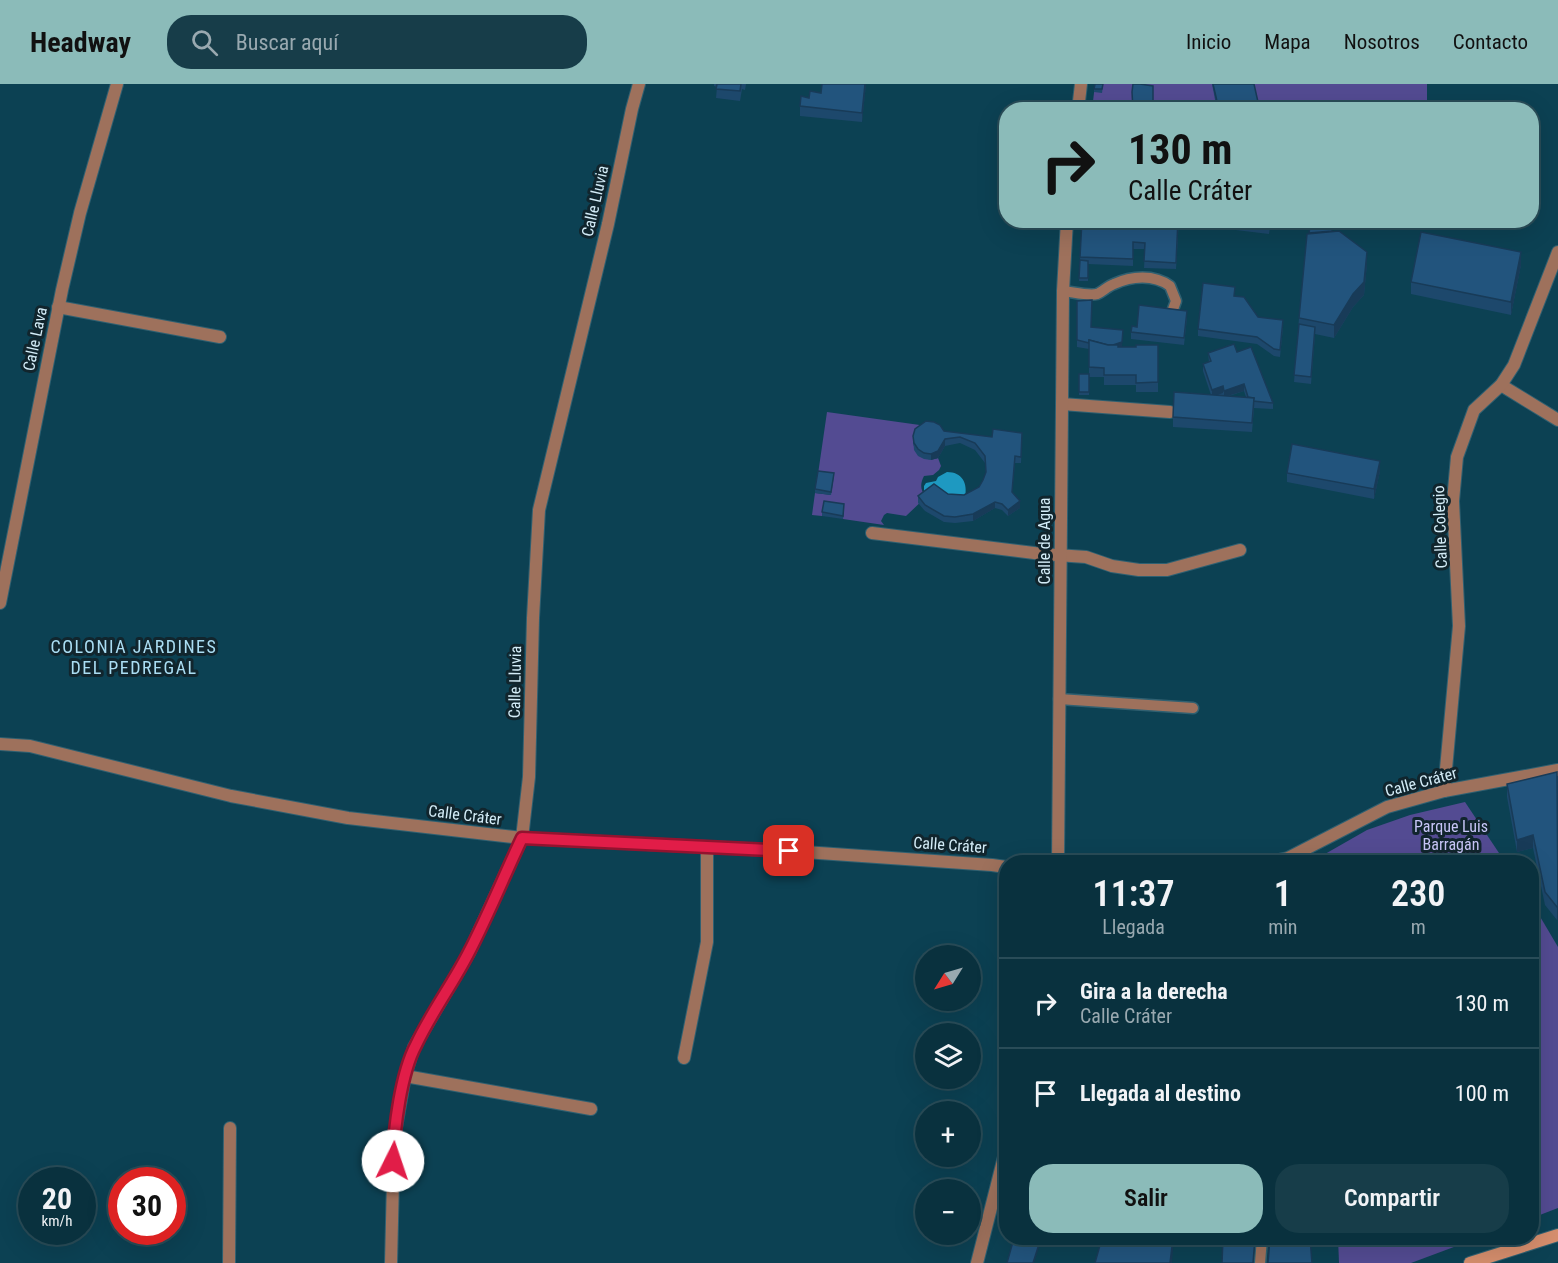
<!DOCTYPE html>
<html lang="es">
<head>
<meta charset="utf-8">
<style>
	body { margin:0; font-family:"Roboto Condensed",sans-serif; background:#173d49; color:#f1f3f6; height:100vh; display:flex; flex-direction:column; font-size:22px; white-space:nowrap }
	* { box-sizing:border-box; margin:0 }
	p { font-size:20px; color:#99a9b0 }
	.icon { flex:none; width:33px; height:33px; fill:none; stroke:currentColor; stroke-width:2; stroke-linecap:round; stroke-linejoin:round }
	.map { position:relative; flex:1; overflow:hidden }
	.sheet { position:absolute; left:999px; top:771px; width:540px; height:390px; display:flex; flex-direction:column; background:#09313e; border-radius:24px; box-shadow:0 6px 24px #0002,0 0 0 2px #294c58 }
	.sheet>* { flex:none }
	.hud { position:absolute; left:999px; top:18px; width:540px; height:126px; border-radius:24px; box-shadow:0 6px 24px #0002,0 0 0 2px #294c58; background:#8bbbb9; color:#111; overflow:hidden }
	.needle { width:39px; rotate:233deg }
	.fabs { position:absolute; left:915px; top:861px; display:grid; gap:12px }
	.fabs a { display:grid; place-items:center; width:66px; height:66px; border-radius:50%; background:#09313e; box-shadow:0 6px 24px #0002,0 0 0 2px #294c58; font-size:30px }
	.speed { position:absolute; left:18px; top:1083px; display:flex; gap:12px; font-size:30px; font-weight:700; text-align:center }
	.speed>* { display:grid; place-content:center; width:78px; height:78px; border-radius:50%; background:#09313e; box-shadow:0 6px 24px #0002,0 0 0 2px #294c58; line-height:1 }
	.speed small { font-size:15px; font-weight:400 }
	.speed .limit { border:9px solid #d22; background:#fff; color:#111 }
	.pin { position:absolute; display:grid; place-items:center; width:51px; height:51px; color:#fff; margin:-26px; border-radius:12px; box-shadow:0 3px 9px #0006 }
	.me { position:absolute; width:66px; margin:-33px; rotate:4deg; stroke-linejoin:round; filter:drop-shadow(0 0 4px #0008) }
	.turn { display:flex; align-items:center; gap:21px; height:126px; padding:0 30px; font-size:27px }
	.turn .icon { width:78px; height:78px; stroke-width:2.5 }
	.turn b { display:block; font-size:42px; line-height:51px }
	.eta { display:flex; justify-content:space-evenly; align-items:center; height:102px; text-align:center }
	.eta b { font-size:36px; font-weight:600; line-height:42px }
	.button { display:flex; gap:12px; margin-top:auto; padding:12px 30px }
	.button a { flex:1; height:69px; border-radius:24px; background:#8bbbb9; color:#111; font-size:24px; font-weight:600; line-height:69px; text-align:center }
	.button a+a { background:#173d49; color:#f1f3f6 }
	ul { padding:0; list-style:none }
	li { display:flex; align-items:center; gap:18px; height:90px; padding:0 30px; border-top:2px solid #294c58 }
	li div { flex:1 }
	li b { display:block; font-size:22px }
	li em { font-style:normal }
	header { display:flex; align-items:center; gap:36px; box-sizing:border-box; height:84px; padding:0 30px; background:#8bbbb9; color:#111 }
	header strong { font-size:28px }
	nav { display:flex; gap:33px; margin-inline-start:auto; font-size:21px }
	.search { width:420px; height:54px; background:#173d49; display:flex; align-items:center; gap:15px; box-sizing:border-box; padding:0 21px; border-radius:24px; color:#99a9b0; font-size:22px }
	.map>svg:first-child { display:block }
	.green { fill:#534b92 }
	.water { fill:#1e99c1 }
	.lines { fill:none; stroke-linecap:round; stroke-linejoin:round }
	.lane-casing { stroke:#306071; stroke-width:13 }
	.street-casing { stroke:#306071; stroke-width:14 }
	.secondary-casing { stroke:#306071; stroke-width:14 }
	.lane { stroke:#9e715c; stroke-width:10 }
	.street { stroke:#9e715c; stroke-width:12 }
	.secondary { stroke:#d58e6d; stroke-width:12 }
	.wall { fill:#1d486c; fill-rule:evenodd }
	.shaded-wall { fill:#183b58 }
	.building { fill:#22547d; stroke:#183b58; stroke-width:1.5 }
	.route-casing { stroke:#92132f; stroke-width:15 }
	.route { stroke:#e11d48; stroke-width:10 }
	.labels { text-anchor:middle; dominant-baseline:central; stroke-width:6; stroke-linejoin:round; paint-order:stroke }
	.street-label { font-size:16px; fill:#d4edf8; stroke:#11252d }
	.park-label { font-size:16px; fill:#c7c5f7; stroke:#11252d }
	.neighbourhood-label { font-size:18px; letter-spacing:1.5px; fill:#aaddf3; stroke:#11252d }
</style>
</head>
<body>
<header>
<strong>Headway</strong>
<div class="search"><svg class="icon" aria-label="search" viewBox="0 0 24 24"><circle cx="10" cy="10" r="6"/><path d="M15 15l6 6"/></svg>Buscar aquí</div>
<nav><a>Inicio</a><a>Mapa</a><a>Nosotros</a><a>Contacto</a></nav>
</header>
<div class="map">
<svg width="1558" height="1179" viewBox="0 0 1558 1179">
	<rect width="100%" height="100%" fill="#0c4153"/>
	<g class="green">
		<polygon points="1095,0 1427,0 1427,25 1151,25 1133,9 1132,25 1092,26"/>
		<path d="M827,328L934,343L913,358C915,372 925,378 938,374L941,382L939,386L933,391L924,392C920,400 920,406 926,413L906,432L887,429L884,431L881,437L884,441L843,435L844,423L822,432L812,431L815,409L831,411L818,390Z"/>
		<polygon points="1465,718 1505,778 1311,778 1367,746 1410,731"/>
		<polygon points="1532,819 1558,863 1558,1124 1532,1134"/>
		<polygon points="1338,1154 1478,1154 1411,1179 1339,1179"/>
	</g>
	<path class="water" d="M947,388C962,388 968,399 965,413L924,410V402L926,399L936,397L938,393Z"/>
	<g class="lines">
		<g class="lane-casing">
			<g id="lane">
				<path d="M1063,207C1073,208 1088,212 1097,210C1102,208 1108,202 1114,200C1131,192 1154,190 1170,202L1176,217L1172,228"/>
				<polyline points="1059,615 1193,624"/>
				<polyline points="1260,1179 1262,1154"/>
			</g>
		</g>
		<g class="street-casing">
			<g id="street">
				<polyline points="1078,26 1081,0"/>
				<polyline points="58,223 220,253"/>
				<polyline points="1501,301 1558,336"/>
				<polyline points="1062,320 1170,328"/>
				<polyline points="872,449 1042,470 1086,473 1112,482 1139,486 1167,486 1240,466"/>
				<polyline points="0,519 62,206 80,129 117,0"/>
				<polyline points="0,660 30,662 231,712 348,734 522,754 790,767 992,781 1006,783"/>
				<polyline points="1444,707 1459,542 1453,417 1457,373 1474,326 1501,301 1514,281 1558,168"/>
				<polyline points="1058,778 1063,207 1067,136"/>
				<polyline points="1069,778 1213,778"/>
				<polyline points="1269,778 1288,774 1387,723 1444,707 1558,686"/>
				<polyline points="684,974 707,858 707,763"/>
				<polyline points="405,992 591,1025"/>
				<polyline points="229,1179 230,1044"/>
				<polyline points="391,1179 394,1055 405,992 414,963 469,869 522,754 529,693 533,534 539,426 608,140 632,25 639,0"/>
				<polyline points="977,1179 1006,1065"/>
			</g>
		</g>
		<g class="secondary-casing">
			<polyline id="secondary" points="1470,1179 1558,1151"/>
		</g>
		<use href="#lane" class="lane"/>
		<use href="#street" class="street"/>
		<use href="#secondary" class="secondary"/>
	</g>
	<g class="wall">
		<polygon points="714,0 746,0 745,6 742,5 740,17 716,14 717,3 714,2"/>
		<polygon points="866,0 862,38 800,32 800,22 809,14 821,9"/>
		<polygon points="1095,0 1103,0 1102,9 1094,8"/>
		<polygon points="1212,0 1254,0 1258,24 1253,26 1217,26"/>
		<polygon points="1082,136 1179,136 1176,185 1144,184 1145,165 1133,165 1133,182 1088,180 1088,197 1079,197"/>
		<polygon points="1219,136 1271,136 1269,150 1219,144"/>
		<polygon points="1333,147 1367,180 1364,211 1353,223 1334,254 1315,250 1311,300 1294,298 1299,234 1309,149"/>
		<polygon points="1521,181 1511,231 1411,210 1411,198"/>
		<polygon points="1235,212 1258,233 1283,243 1280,273 1274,272 1257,260 1198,252 1198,245"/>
		<polygon points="1077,217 1091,243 1122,263 1136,263 1158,261 1158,308 1136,308 1136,301 1104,301 1104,293 1089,293 1089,311 1079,311 1079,290 1089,290 1089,265 1077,263"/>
		<polygon points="1187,234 1184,261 1131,255 1131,248 1137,243"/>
		<path d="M1237,268L1273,319V325L1254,324L1252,348L1173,343V333L1211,311L1203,287V280L1209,278L1208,269ZM1244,307L1246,313L1229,312Z"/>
		<polygon points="944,347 992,353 1022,355 1021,379 1015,379 1012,409 1020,424 1008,432 1002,426 995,424 973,437 955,439 944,438 925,427 918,419 918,412 948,410 964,411 979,403 983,396 986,389 985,379 975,366 960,359 945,362 938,374 931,376 924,375 918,372 914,366 913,352"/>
		<polygon points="1380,387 1374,415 1287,398 1287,389"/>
		<polygon points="834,392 831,411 815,409 815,405"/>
		<polygon points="844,423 843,435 822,432 822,428"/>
		<polygon points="1558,692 1558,836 1557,836 1545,821 1533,764 1517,768 1507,713 1507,700"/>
		<polygon points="1084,1154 1174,1154 1101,1158"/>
	</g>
	<g class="shaded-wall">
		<polygon points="865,0 866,0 862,38 862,29"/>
		<polygon points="1258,18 1258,24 1252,26 1252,19"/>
		<polygon points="1367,168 1367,180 1364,211 1353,223 1334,254 1334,241"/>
		<polygon points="1521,168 1521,181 1511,231 1511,218"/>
		<polygon points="1123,246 1122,265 1108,269"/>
		<polygon points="1244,300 1244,307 1224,313 1224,307"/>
		<polygon points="1223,302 1223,309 1212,313 1212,306"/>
		<polygon points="945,355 945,362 938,374 931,376 931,370"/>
		<polygon points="1380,377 1380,387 1374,415 1374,405"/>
		<polygon points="1020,417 1020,424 1008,432 1008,426"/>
		<polygon points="995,418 995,424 973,437 973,430"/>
		<polygon points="1533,751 1533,764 1517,768 1517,756"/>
		<rect x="1557" y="823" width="1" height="13"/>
		<polygon points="1041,1154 1042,1154 1034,1179 1033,1179"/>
		<polygon points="1173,1154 1174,1154 1172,1179 1170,1179"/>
	</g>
	<g class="building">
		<polygon points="717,0 741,0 740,7 716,5"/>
		<polygon points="822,0 865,0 862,29 800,22 801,12 809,14 810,7 821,9"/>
		<polygon points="1095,0 1103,0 1102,5 1094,5"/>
		<polygon points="1133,0 1140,0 1153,2 1153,26 1133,26 1132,8"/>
		<polygon points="1213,0 1254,0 1258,18 1252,19 1253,26 1219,26"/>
		<polygon points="1082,136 1178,136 1176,179 1144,177 1145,159 1133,158 1133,175 1080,173"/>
		<polygon points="1238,136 1270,136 1269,141"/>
		<polygon points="1311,136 1334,136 1332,147 1309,149"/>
		<polygon points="1339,147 1367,168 1364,198 1353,210 1334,241 1299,234 1307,150"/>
		<polygon points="1421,148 1521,168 1511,218 1411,198"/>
		<polygon points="1080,176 1088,177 1088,194 1079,194"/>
		<polygon points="1203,199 1235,203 1234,212 1244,213 1258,233 1283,236 1280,266 1274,265 1257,253 1198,245"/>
		<polygon points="1092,216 1091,243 1123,246 1122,258 1113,261 1108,261 1089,256 1089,259 1077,256 1077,217"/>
		<polygon points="1139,221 1187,227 1184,254 1131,248 1132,242 1137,243"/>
		<polygon points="1299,240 1315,243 1311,293 1294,291"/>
		<polygon points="1089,256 1108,261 1118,261 1118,263 1136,263 1136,261 1158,261 1158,298 1136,299 1136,291 1104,291 1104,284 1089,283"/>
		<polygon points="1234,260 1237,268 1251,263 1273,319 1253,317 1254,314 1248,313 1244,300 1224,307 1223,302 1212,306 1203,280 1211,277 1208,269"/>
		<rect x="1079" y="290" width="10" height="18"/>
		<polygon points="1174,308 1254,314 1252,339 1173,333"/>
		<polygon points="926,337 934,338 940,341 944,347 992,353 993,345 1022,349 1021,373 1015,372 1012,408 1020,417 1008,426 1002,420 995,418 973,430 955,433 944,432 925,421 918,412 934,400 948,410 964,411 979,403 983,396 986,388 985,372 975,359 960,353 945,355 938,367 931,370 924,369 918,365 914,359 913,352 915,345"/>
		<polygon points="1292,360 1380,377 1374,405 1287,389"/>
		<polygon points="818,387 834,389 831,408 815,405"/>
		<polygon points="824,417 844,420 843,432 822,428"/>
		<polygon points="1557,688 1558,823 1557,823 1545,808 1533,751 1517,756 1507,700"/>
		<polygon points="1014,1154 1041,1154 1033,1179 1007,1179"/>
		<polygon points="1102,1154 1173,1154 1170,1179 1095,1179"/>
		<polygon points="1223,1154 1255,1154 1253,1179 1222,1179"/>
		<polygon points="1270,1154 1310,1154 1312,1179 1268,1179"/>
	</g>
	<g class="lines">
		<g class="route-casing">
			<path id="route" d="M393,1077C394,1044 401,989 416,961C431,929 452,901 468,870C488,832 504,792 522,754L789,767"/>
		</g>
		<use href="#route" class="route"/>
	</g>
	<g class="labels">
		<g class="street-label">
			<text transform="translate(595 117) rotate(-77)">Calle Lluvia</text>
			<text transform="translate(35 255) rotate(-78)">Calle Lava</text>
			<text transform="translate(1440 443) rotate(-92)">Calle Colegio</text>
			<text transform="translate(1044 457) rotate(-90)">Calle de Agua</text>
			<text transform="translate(515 598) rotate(-89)">Calle Lluvia</text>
			<text transform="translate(1421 698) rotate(-15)">Calle Cráter</text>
			<text transform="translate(465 731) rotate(7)">Calle Cráter</text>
			<text transform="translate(950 761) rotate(4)">Calle Cráter</text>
		</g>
		<g class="park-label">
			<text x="1451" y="742">Parque Luis<tspan x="1451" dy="18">Barragán</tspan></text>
		</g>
		<g class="neighbourhood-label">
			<text x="134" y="562">COLONIA JARDINES<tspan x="134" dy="21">DEL PEDREGAL</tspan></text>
		</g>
	</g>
</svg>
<div class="fabs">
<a><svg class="needle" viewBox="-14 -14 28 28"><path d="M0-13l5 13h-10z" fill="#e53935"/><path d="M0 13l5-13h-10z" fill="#99a9b0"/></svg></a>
<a><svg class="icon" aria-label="layers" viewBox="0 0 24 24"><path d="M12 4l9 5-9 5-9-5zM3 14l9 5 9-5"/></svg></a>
<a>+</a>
<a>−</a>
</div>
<div class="speed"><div>20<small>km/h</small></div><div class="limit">30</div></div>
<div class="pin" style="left:789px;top:767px;background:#d93025"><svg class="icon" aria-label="arrive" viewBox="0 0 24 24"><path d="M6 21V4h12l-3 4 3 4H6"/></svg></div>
<svg class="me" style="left:393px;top:1077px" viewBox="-20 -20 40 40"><circle r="19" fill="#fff"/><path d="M0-13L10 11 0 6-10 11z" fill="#e11d48"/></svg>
<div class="hud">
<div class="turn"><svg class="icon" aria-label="right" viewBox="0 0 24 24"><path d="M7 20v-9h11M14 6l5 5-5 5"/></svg><div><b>130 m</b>Calle Cráter</div></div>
</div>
<section class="sheet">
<div class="eta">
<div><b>11:37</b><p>Llegada</p></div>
<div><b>1</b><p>min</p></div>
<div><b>230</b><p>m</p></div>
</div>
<ul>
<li><svg class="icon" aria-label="right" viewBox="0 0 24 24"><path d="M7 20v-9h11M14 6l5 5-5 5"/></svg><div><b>Gira a la derecha</b><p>Calle Cráter</p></div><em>130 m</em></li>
<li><svg class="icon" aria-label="arrive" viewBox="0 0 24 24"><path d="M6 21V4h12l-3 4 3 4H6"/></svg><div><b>Llegada al destino</b></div><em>100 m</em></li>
</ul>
<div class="button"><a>Salir</a><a>Compartir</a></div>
</section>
</div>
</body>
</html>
